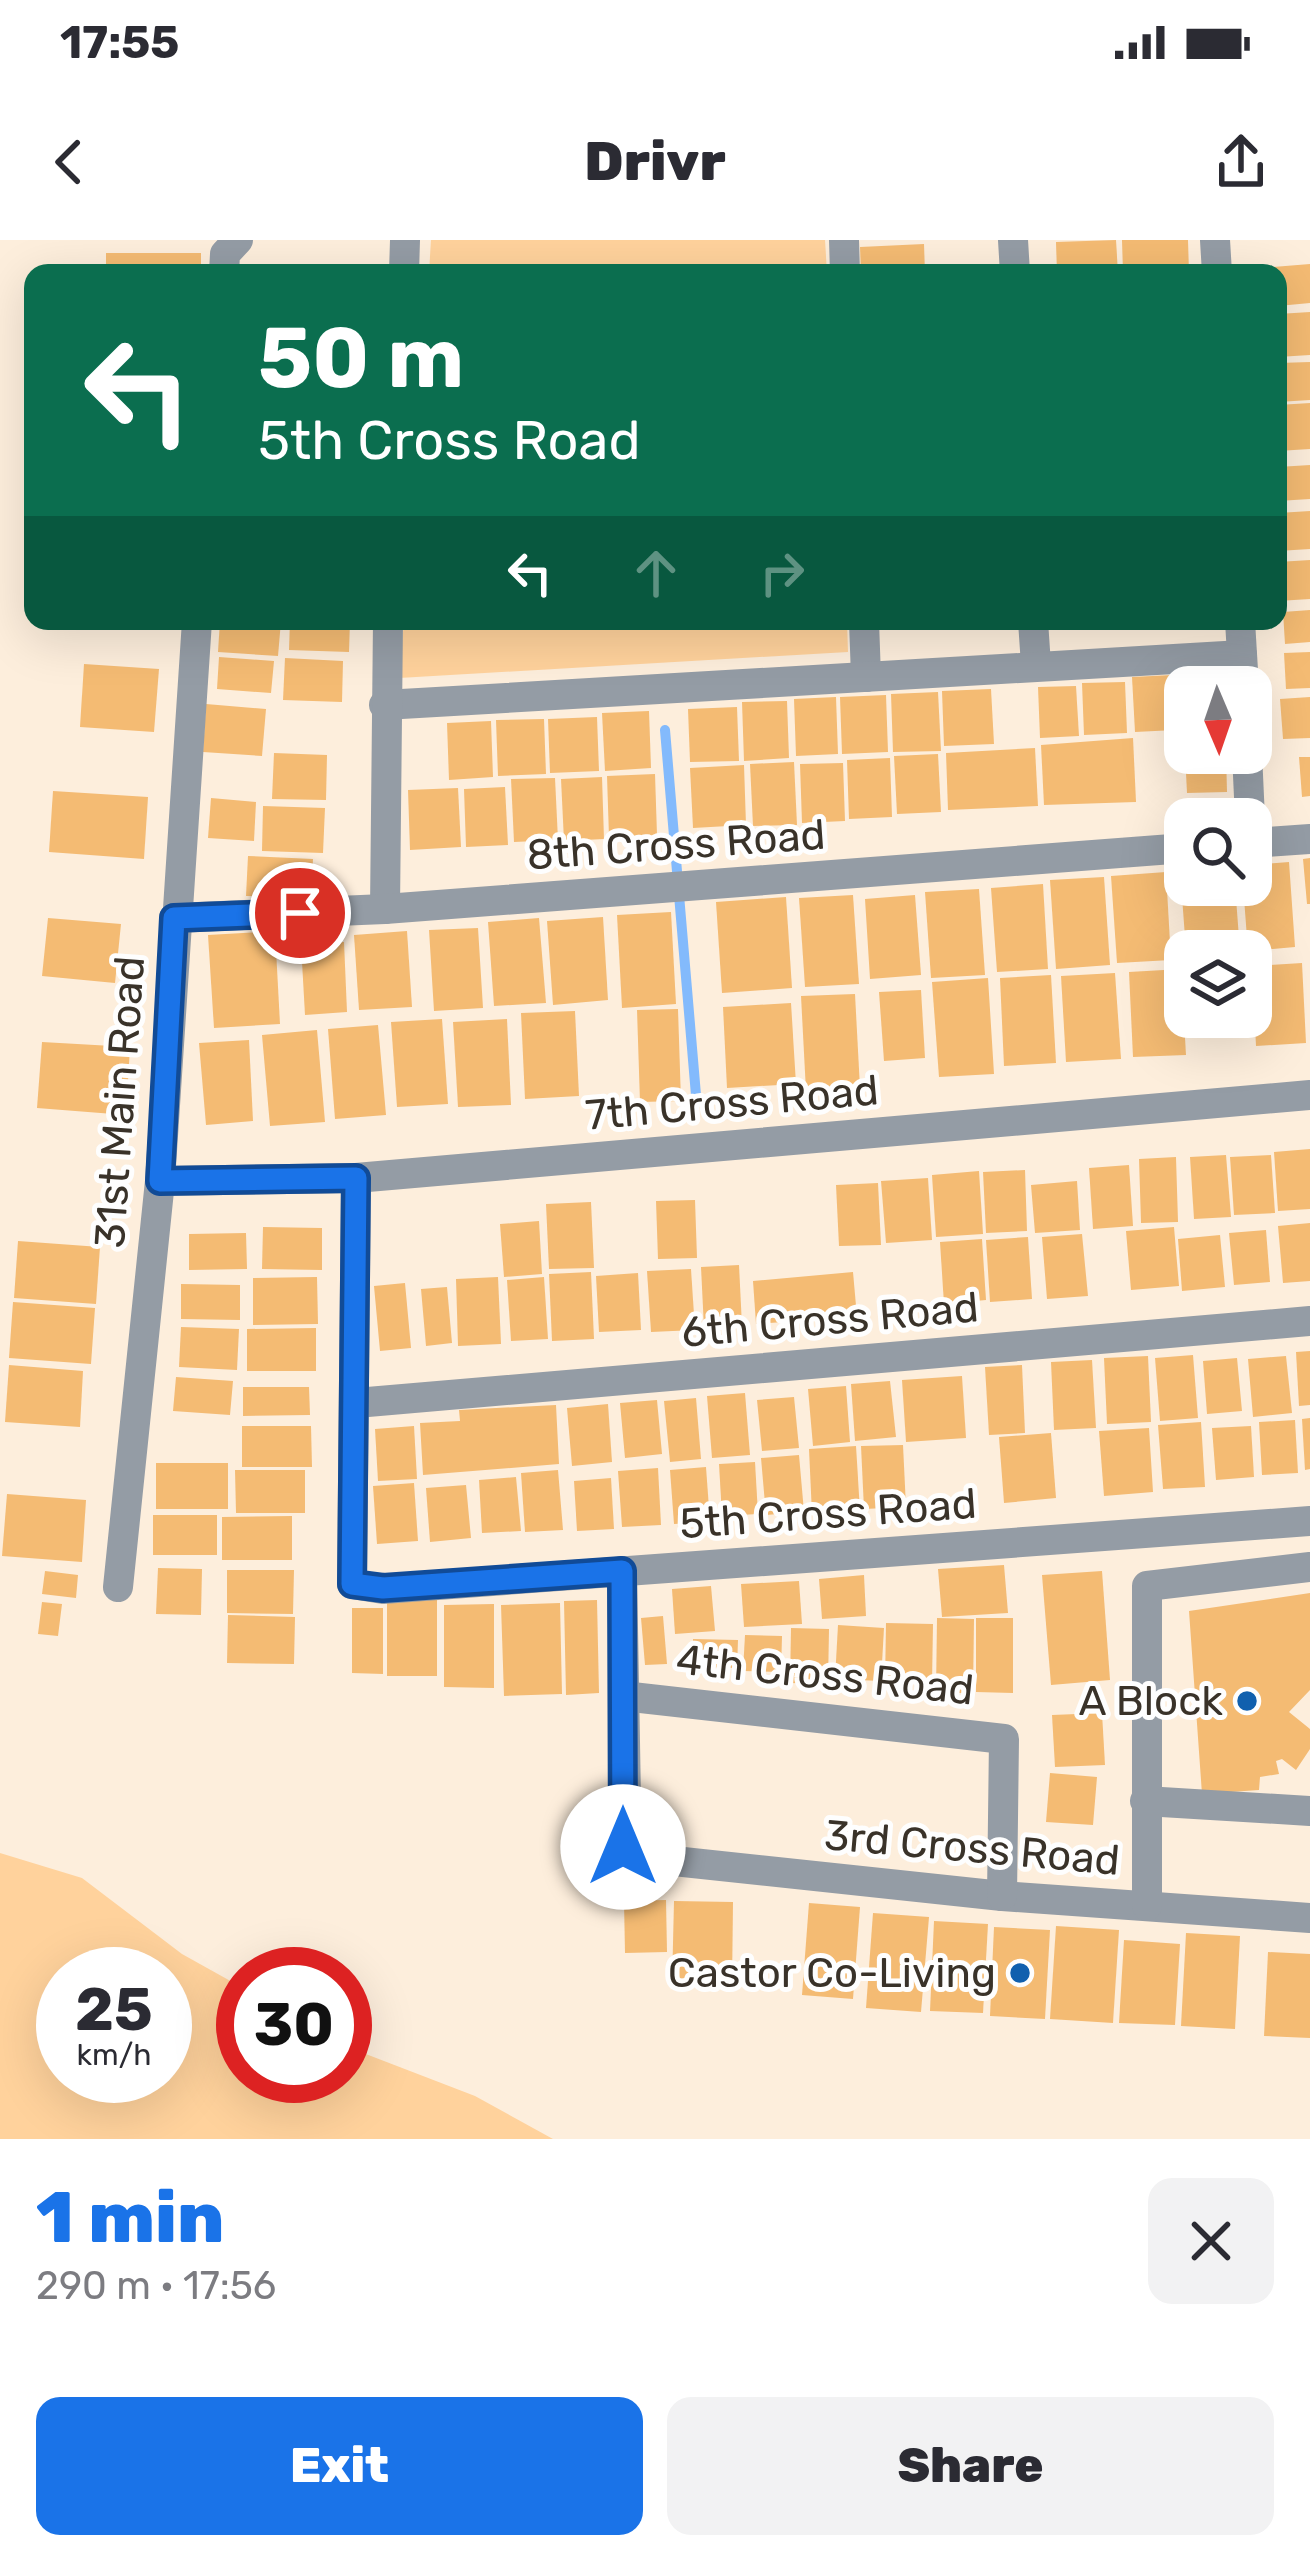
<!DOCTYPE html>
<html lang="en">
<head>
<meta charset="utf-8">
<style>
	body { margin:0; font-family:Rubik,sans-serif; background:#f2f2f3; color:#2b2b33; height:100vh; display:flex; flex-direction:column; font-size:45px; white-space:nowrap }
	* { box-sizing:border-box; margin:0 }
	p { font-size:39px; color:#7c7c81 }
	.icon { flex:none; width:66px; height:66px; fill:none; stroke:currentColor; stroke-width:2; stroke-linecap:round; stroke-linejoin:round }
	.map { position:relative; height:1899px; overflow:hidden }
	.panel { display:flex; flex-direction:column; background:#fff; flex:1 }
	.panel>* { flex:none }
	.banner { position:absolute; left:24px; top:24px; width:1263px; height:366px; border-radius:24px; box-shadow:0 12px 48px #0002; background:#0b6e4f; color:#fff; overflow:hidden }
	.needle { width:78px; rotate:178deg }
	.tools { position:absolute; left:1164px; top:426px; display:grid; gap:24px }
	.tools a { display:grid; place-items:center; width:108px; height:108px; border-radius:24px; background:#fff; box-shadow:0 12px 48px #0002; font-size:60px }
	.speed { position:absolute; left:36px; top:1707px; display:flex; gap:24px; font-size:60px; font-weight:700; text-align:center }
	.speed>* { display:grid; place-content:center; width:156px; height:156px; border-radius:50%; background:#fff; box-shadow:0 12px 48px #0002; line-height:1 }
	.speed small { font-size:30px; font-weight:400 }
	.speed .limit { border:18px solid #d22; background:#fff; color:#111 }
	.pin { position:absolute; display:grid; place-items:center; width:102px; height:102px; color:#fff; margin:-51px; border:6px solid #fff; border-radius:50%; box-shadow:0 3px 12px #0007 }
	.me { position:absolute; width:132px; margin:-66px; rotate:0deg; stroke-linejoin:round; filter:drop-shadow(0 0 9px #0008) }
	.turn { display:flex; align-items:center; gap:42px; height:252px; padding:0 36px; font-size:54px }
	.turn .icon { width:156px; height:156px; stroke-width:2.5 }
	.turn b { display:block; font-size:84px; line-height:102px }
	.lanes { display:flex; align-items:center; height:114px; padding:0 36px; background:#0003; justify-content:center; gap:60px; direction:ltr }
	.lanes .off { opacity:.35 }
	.round { display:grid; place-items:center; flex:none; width:126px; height:126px; border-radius:24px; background:#f2f2f3 }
	.overview { display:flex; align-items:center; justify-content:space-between; height:204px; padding:0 36px }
	h1 { font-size:72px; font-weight:800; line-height:90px; color:#1a73e8 }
	.primary-button { display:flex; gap:24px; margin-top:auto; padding:24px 36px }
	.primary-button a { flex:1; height:138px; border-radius:24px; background:#1a73e8; color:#fff; font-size:48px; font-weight:800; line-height:138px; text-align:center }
	.primary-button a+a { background:#f2f2f3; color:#2b2b33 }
	.status { display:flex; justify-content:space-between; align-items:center; height:84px; padding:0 60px; background:#fff; direction:ltr }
	.status svg { height:33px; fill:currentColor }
	header { display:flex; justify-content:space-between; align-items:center; height:156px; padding:0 36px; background:#fff; font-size:54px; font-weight:800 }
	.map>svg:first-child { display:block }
	.green { fill:#ffd29c; fill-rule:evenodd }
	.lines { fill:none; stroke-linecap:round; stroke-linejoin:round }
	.stream { stroke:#83bafc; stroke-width:10 }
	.building { fill:#f4bb73 }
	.minor { stroke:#949ca5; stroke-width:30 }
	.route-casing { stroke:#114b97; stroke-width:30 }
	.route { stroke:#1a73e8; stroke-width:21 }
	.poi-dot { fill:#1160ae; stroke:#fefefe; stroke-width:4.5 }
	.labels { text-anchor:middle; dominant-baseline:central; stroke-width:10; stroke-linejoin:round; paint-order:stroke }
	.street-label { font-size:42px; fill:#393229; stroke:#fefefe }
	.poi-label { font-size:42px; fill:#393229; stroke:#fefefe; text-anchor:end }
</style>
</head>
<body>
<div class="status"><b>17:55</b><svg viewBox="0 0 49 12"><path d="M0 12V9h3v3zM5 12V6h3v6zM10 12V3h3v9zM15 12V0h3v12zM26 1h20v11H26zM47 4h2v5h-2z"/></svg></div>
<header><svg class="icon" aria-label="back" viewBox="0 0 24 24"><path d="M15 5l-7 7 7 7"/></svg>Drivr<svg class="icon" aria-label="share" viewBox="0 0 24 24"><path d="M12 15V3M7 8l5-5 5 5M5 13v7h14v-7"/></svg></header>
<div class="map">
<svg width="1310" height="1899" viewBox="0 0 1310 1899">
	<rect width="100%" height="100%" fill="#fdeedc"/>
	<g class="green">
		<polygon points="431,0 825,0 827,33 429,33"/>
		<polygon points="404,381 847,381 848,412 399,438"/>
		<path d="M0,1613L82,1638L182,1714L243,1748V1836H345V1806L475,1856L553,1899H0ZM63,1734H165V1836H63Z"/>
	</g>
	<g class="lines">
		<polyline class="stream" points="665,490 696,855"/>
	</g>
	<g class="building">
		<polygon points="1116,0 1118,33 1057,33 1056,2"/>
		<polygon points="1122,0 1188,0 1189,33 1123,33"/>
		<polygon points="924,4 925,33 861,33 860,7"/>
		<rect x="106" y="13" width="95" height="20"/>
		<polygon points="1310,24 1310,63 1278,66 1278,33 1259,33 1259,28"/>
		<polygon points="1310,72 1310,115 1278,117 1278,74"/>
		<polygon points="1310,122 1310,160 1278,162 1278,123"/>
		<polygon points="1310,163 1310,209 1278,211 1278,165"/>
		<polygon points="1310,225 1310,259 1278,261 1278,227"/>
		<polygon points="1310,271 1310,309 1278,311 1278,273"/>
		<polygon points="1310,320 1310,359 1278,361 1278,322"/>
		<polygon points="1310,370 1310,402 1285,404 1283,372"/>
		<polygon points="220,381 281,381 278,416 218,412"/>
		<polygon points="290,381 350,381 349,412 289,410"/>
		<polygon points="1310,412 1310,448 1286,449 1284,413"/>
		<polygon points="219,417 274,421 271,453 217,449"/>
		<polygon points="285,418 343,421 342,462 283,460"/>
		<polygon points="84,424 159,429 154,492 80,487"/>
		<polygon points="1222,432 1223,447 1181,447 1181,434"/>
		<polygon points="1173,435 1175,490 1135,492 1132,437"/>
		<polygon points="1125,442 1127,493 1084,495 1082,443"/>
		<polygon points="1076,446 1079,496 1040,498 1038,447"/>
		<polygon points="991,449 994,504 944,506 942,451"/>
		<polygon points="938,452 941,511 893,512 891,454"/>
		<polygon points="886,455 888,512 842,514 840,457"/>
		<polygon points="836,457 838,514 796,516 794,459"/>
		<polygon points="1310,457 1310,498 1283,499 1280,459"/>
		<polygon points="787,461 789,518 744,521 742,462"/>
		<polygon points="206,464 266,469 262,516 203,512"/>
		<polygon points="737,467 739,521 690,522 688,469"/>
		<polygon points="649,471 651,528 605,531 602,473"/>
		<polygon points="597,477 599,531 550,533 548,479"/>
		<polygon points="544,479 546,534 498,536 496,480"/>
		<polygon points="491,481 493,537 449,540 447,483"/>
		<polygon points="1133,498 1136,562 1044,565 1041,505"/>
		<polygon points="1035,508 1038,566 948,570 946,513"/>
		<polygon points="274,513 327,515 326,560 272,559"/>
		<polygon points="1185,513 1226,513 1227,552 1187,553"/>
		<polygon points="938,514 941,572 897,574 894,516"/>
		<polygon points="1299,517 1310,517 1310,556 1302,557"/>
		<polygon points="890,518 892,577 849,579 847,520"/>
		<polygon points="794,522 797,585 753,586 750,524"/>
		<polygon points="843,523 845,581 802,583 800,524"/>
		<polygon points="744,525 746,585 693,588 690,528"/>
		<polygon points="655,534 657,595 609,597 607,536"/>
		<polygon points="602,537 604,599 564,601 561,539"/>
		<polygon points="555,538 558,600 514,602 511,539"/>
		<polygon points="505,547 508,605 466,607 464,549"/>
		<polygon points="458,548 461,607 410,610 408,550"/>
		<polygon points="53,551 148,557 144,619 49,612"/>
		<polygon points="211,558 256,562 254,601 208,598"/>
		<polygon points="263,566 325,568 323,613 262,611"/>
		<polygon points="248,616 313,619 311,658 246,656"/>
		<polygon points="1310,618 1310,664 1307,664 1303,619"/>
		<polygon points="1289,622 1295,707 1248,711 1243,645 1251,645 1251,625"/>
		<polygon points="1185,628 1185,645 1235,645 1240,711 1186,711 1180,629"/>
		<polygon points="1166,632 1171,720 1117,723 1111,636"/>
		<polygon points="1104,637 1110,725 1056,729 1050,640"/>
		<polygon points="1043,644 1048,729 997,732 991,648"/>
		<polygon points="979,649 985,735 931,738 925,652"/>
		<polygon points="853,655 859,744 805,747 799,658"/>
		<polygon points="915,655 921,735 870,739 865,659"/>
		<polygon points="786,657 792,748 722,753 716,662"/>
		<polygon points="671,672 676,764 622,768 617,675"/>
		<polygon points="603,677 608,760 553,765 547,681"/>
		<polygon points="48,678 121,684 115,743 42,736"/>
		<polygon points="539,678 546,763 494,766 488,682"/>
		<polygon points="478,688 483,768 434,771 429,690"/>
		<polygon points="275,691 280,784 214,788 208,695"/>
		<polygon points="407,691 412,767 359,770 354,695"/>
		<polygon points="344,702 347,772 305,775 301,704"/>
		<polygon points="1302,723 1306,803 1256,806 1252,726"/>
		<polygon points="1181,729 1186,815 1133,817 1129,732"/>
		<polygon points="1115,733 1121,819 1066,822 1061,736"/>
		<polygon points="1051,735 1056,823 1004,826 1000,738"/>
		<polygon points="988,738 994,834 939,837 932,742"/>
		<polygon points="921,750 925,818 884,821 879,752"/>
		<polygon points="855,754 860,848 806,851 801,756"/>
		<polygon points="791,763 796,844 727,848 723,767"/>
		<polygon points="678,769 681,861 640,862 637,770"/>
		<polygon points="575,771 579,856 525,859 521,773"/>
		<polygon points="442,779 448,864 397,867 391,782"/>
		<polygon points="507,779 511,865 458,867 453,782"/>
		<polygon points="378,785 386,875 335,879 328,789"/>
		<polygon points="317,790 325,882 270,886 262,795"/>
		<polygon points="249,800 253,881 206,885 199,803"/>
		<polygon points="42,802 130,807 126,875 37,868"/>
		<polygon points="1310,909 1310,969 1278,971 1274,912"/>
		<polygon points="1226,915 1231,977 1194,979 1190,917"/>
		<polygon points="1271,915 1275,973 1234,975 1230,917"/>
		<polygon points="1176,917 1178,982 1141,983 1139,919"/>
		<polygon points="1129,925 1133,986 1093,989 1089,928"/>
		<polygon points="1025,930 1027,991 986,993 983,932"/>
		<polygon points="979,931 983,994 936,997 932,935"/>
		<polygon points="928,938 932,1000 886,1003 881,941"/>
		<polygon points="1077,941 1080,990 1035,993 1031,945"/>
		<polygon points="878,943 881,1005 839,1006 836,945"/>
		<polygon points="695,960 697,1018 658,1019 656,961"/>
		<polygon points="591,962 594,1028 549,1029 546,964"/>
		<polygon points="539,981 542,1034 504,1037 500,984"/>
		<polygon points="1310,983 1310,1041 1283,1043 1278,986"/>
		<polygon points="263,987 322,988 322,1030 262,1029"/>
		<polygon points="1174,987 1179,1046 1131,1050 1126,991"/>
		<polygon points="1266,990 1270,1042 1234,1045 1229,993"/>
		<polygon points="246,993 247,1029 189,1030 189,994"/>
		<polygon points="1082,994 1088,1056 1047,1059 1042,997"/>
		<polygon points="1220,995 1225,1047 1182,1051 1178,999"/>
		<polygon points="1028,997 1032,1059 990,1062 986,1000"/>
		<polygon points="982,999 986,1060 944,1064 940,1002"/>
		<polygon points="18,1001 100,1007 96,1064 14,1058"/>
		<polygon points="739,1025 742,1086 704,1088 701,1027"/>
		<polygon points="691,1029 695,1090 651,1092 647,1031"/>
		<polygon points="591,1032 594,1099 552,1101 549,1034"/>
		<polygon points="853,1032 857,1077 756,1084 753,1041"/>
		<polygon points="638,1033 641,1090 599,1092 596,1036"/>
		<polygon points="317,1037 318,1084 253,1085 253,1038"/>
		<polygon points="498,1037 501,1104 458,1106 456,1039"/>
		<polygon points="544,1037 548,1099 511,1101 507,1040"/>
		<polygon points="405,1043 411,1108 380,1111 374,1046"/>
		<polygon points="181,1044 240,1045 240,1080 181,1079"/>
		<polygon points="447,1047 452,1103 426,1106 421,1049"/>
		<polygon points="13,1062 95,1068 91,1124 9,1118"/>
		<polygon points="181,1087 239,1089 237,1130 179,1127"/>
		<polygon points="316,1088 316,1131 247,1131 247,1089"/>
		<polygon points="1310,1111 1310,1165 1299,1166 1296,1112"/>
		<polygon points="1193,1115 1198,1178 1160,1181 1155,1118"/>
		<polygon points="1148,1116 1151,1182 1107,1184 1104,1118"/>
		<polygon points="1286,1116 1292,1173 1253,1177 1248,1119"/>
		<polygon points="1237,1118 1242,1171 1207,1174 1203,1121"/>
		<polygon points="1092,1120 1096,1188 1054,1190 1051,1122"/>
		<polygon points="9,1125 83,1131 80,1187 5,1182"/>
		<polygon points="1022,1125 1025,1193 989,1195 985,1127"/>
		<polygon points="962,1136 966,1198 906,1202 902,1140"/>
		<polygon points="176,1137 233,1141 230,1175 173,1171"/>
		<polygon points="890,1141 896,1197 855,1201 851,1144"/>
		<polygon points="846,1146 850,1202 813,1206 808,1149"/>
		<polygon points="243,1147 309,1147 310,1175 243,1176"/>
		<polygon points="745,1153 750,1215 712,1218 707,1156"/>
		<polygon points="794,1157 799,1208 762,1211 757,1160"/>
		<polygon points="696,1158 701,1219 670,1222 664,1161"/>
		<polygon points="657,1160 662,1214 625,1218 620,1163"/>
		<polygon points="608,1164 612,1222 572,1226 567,1168"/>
		<polygon points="556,1165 559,1224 423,1235 420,1183 460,1181 459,1170"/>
		<polygon points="1310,1178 1310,1229 1305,1230 1302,1179"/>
		<polygon points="1295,1180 1298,1233 1262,1235 1259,1182"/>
		<polygon points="1201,1182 1205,1247 1163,1249 1158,1185"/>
		<polygon points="242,1186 311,1186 312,1227 242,1227"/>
		<polygon points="414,1186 417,1239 378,1241 375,1189"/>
		<polygon points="1251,1186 1254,1237 1216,1240 1212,1188"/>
		<polygon points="1149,1188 1153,1252 1104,1256 1099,1191"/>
		<polygon points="1051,1193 1056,1258 1004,1263 999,1197"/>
		<polygon points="903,1205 906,1267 864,1269 861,1206"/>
		<polygon points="856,1206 860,1271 812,1274 809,1209"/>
		<polygon points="799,1215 804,1272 766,1275 761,1218"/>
		<polygon points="755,1222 758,1274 722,1276 719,1224"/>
		<rect x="156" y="1223" width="72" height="46"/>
		<polygon points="706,1227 710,1282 674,1284 670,1230"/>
		<polygon points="658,1228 661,1285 622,1287 618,1231"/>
		<polygon points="235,1230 305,1230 305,1273 236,1273"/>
		<polygon points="558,1230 563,1290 525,1292 521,1233"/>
		<polygon points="516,1237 521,1291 482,1293 479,1240"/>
		<polygon points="611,1238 614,1289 577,1291 574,1241"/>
		<polygon points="414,1243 418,1301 377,1304 373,1246"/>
		<polygon points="466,1245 471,1298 430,1302 426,1248"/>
		<polygon points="7,1254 86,1260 82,1322 2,1316"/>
		<rect x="153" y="1275" width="64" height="40"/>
		<polygon points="292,1276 292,1320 222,1320 222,1277"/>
		<polygon points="1004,1325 1008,1373 942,1377 938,1329"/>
		<polygon points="158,1328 202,1329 201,1375 156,1374"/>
		<polygon points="227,1330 294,1330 293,1374 227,1373"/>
		<polygon points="45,1331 78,1335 76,1358 42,1354"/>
		<polygon points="1102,1331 1110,1440 1051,1445 1042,1335"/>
		<polygon points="864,1335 866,1376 822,1379 819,1339"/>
		<polygon points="799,1341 802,1384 744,1387 741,1344"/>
		<polygon points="711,1346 715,1391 675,1394 672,1349"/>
		<polygon points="1310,1353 1310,1450 1289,1472 1310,1489 1310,1509 1296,1530 1282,1519 1276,1521 1279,1534 1260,1537 1259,1550 1202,1554 1189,1371"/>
		<rect x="387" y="1360" width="50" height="76"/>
		<polygon points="597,1360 599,1453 566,1455 564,1361"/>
		<polygon points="42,1362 62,1364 58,1396 38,1394"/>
		<polygon points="560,1363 562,1454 504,1456 501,1365"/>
		<polygon points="494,1364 494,1448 444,1447 444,1365"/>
		<polygon points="352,1368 383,1368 383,1434 352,1433"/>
		<polygon points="228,1375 295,1377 294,1424 227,1423"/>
		<polygon points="663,1376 667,1424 645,1425 641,1378"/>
		<polygon points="937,1378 974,1379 973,1453 936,1453"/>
		<polygon points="976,1378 1013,1378 1013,1453 976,1452"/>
		<polygon points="886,1383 933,1384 932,1443 885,1443"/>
		<polygon points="838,1385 884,1388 881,1441 835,1439"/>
		<polygon points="791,1388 829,1389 828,1444 790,1443"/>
		<polygon points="745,1395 782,1396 781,1432 743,1431"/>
		<polygon points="693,1399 738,1400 737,1428 693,1427"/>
		<polygon points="1102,1473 1105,1525 1055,1527 1052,1475"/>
		<polygon points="1050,1533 1097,1537 1093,1585 1046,1582"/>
		<polygon points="666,1660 667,1712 625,1713 624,1661"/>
		<polygon points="674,1661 733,1662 732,1746 672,1745"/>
		<polygon points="809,1663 860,1667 853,1759 802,1755"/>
		<polygon points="873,1673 929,1677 921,1772 866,1768"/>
		<polygon points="934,1681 988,1684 983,1773 930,1771"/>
		<polygon points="1056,1686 1119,1690 1113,1783 1050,1779"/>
		<polygon points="994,1687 1050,1690 1045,1779 990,1776"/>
		<polygon points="1186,1693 1240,1696 1235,1789 1181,1786"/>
		<polygon points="1124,1700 1180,1704 1175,1785 1119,1783"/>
		<polygon points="1268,1712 1310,1714 1310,1798 1264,1796"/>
	</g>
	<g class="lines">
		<g class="minor">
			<polyline points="844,0 845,33"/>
			<polyline points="1013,0 1015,33"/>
			<polyline points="1215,0 1217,33"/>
			<polyline points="224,33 225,14 238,0"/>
			<polyline points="404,33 405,0"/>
			<polyline points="864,381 866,437"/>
			<polyline points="1033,381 1036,425"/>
			<polyline points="1240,381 1244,447"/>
			<polyline points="384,465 1242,415"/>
			<polyline points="1247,513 1250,579"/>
			<polyline points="1251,603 1310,599"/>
			<polyline points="385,669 388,381"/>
			<polyline points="174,678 385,669 1185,608"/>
			<polyline points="356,938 352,1344 383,1349 1310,1281"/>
			<polyline points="160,941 356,938 1310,855"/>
			<polyline points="356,1163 1310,1081"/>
			<polyline points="622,1331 627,1616 1002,1656 1310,1678"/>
			<polyline points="118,1347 160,941 197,381"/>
			<polyline points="623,1456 1004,1499 1002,1656"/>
			<polyline points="1145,1561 1310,1571"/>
			<polyline points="1147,1666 1147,1346 1310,1327"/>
		</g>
	</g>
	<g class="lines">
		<g class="route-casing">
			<polyline id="route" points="300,673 174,678 160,941 356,938 352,1344 383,1348 622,1331 623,1607"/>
		</g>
		<use href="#route" class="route"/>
	</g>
	<g class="poi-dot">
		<circle cx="1247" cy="1461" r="12"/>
		<circle cx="1020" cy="1733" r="12"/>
	</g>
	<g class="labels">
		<g class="street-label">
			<text transform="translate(676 605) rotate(-4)">8th Cross Road</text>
			<text transform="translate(120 862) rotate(-86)">31st Main Road</text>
			<text transform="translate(732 863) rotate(-5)">7th Cross Road</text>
			<text transform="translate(830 1080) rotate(-5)">6th Cross Road</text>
			<text transform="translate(828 1274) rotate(-4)">5th Cross Road</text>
			<text transform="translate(825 1435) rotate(6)">4th Cross Road</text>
			<text transform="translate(972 1608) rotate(5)">3rd Cross Road</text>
		</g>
		<g class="poi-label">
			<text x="1223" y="1461">A Block</text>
			<text x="996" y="1733">Castor Co-Living</text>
		</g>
	</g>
</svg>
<div class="tools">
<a><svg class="needle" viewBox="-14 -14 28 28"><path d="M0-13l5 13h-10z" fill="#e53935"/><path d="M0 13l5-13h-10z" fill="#7c7c81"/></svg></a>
<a><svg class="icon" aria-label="search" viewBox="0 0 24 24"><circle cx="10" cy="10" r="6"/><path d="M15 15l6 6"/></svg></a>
<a><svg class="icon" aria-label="layers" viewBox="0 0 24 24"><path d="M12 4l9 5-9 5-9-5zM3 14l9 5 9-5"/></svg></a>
</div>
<div class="speed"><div>25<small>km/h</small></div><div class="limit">30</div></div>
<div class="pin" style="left:300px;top:673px;background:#d93025"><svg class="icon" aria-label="arrive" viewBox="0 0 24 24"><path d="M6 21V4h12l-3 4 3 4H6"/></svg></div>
<svg class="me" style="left:623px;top:1607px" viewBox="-20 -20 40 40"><circle r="19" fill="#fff"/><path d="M0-13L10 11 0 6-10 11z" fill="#1a73e8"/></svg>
<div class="banner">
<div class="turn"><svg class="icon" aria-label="left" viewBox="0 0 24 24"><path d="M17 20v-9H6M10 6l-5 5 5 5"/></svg><div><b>50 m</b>5th Cross Road</div></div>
<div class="lanes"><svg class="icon" aria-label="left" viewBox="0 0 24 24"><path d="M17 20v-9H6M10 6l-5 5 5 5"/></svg><svg class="icon off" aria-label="ahead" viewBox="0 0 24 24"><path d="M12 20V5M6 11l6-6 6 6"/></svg><svg class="icon off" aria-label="right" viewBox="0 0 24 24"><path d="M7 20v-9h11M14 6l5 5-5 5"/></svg></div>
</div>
</div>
<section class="panel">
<div class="overview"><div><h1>1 min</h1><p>290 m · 17:56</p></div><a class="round"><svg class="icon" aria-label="close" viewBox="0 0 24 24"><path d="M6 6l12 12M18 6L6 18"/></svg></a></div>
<div class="primary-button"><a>Exit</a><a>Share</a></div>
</section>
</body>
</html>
